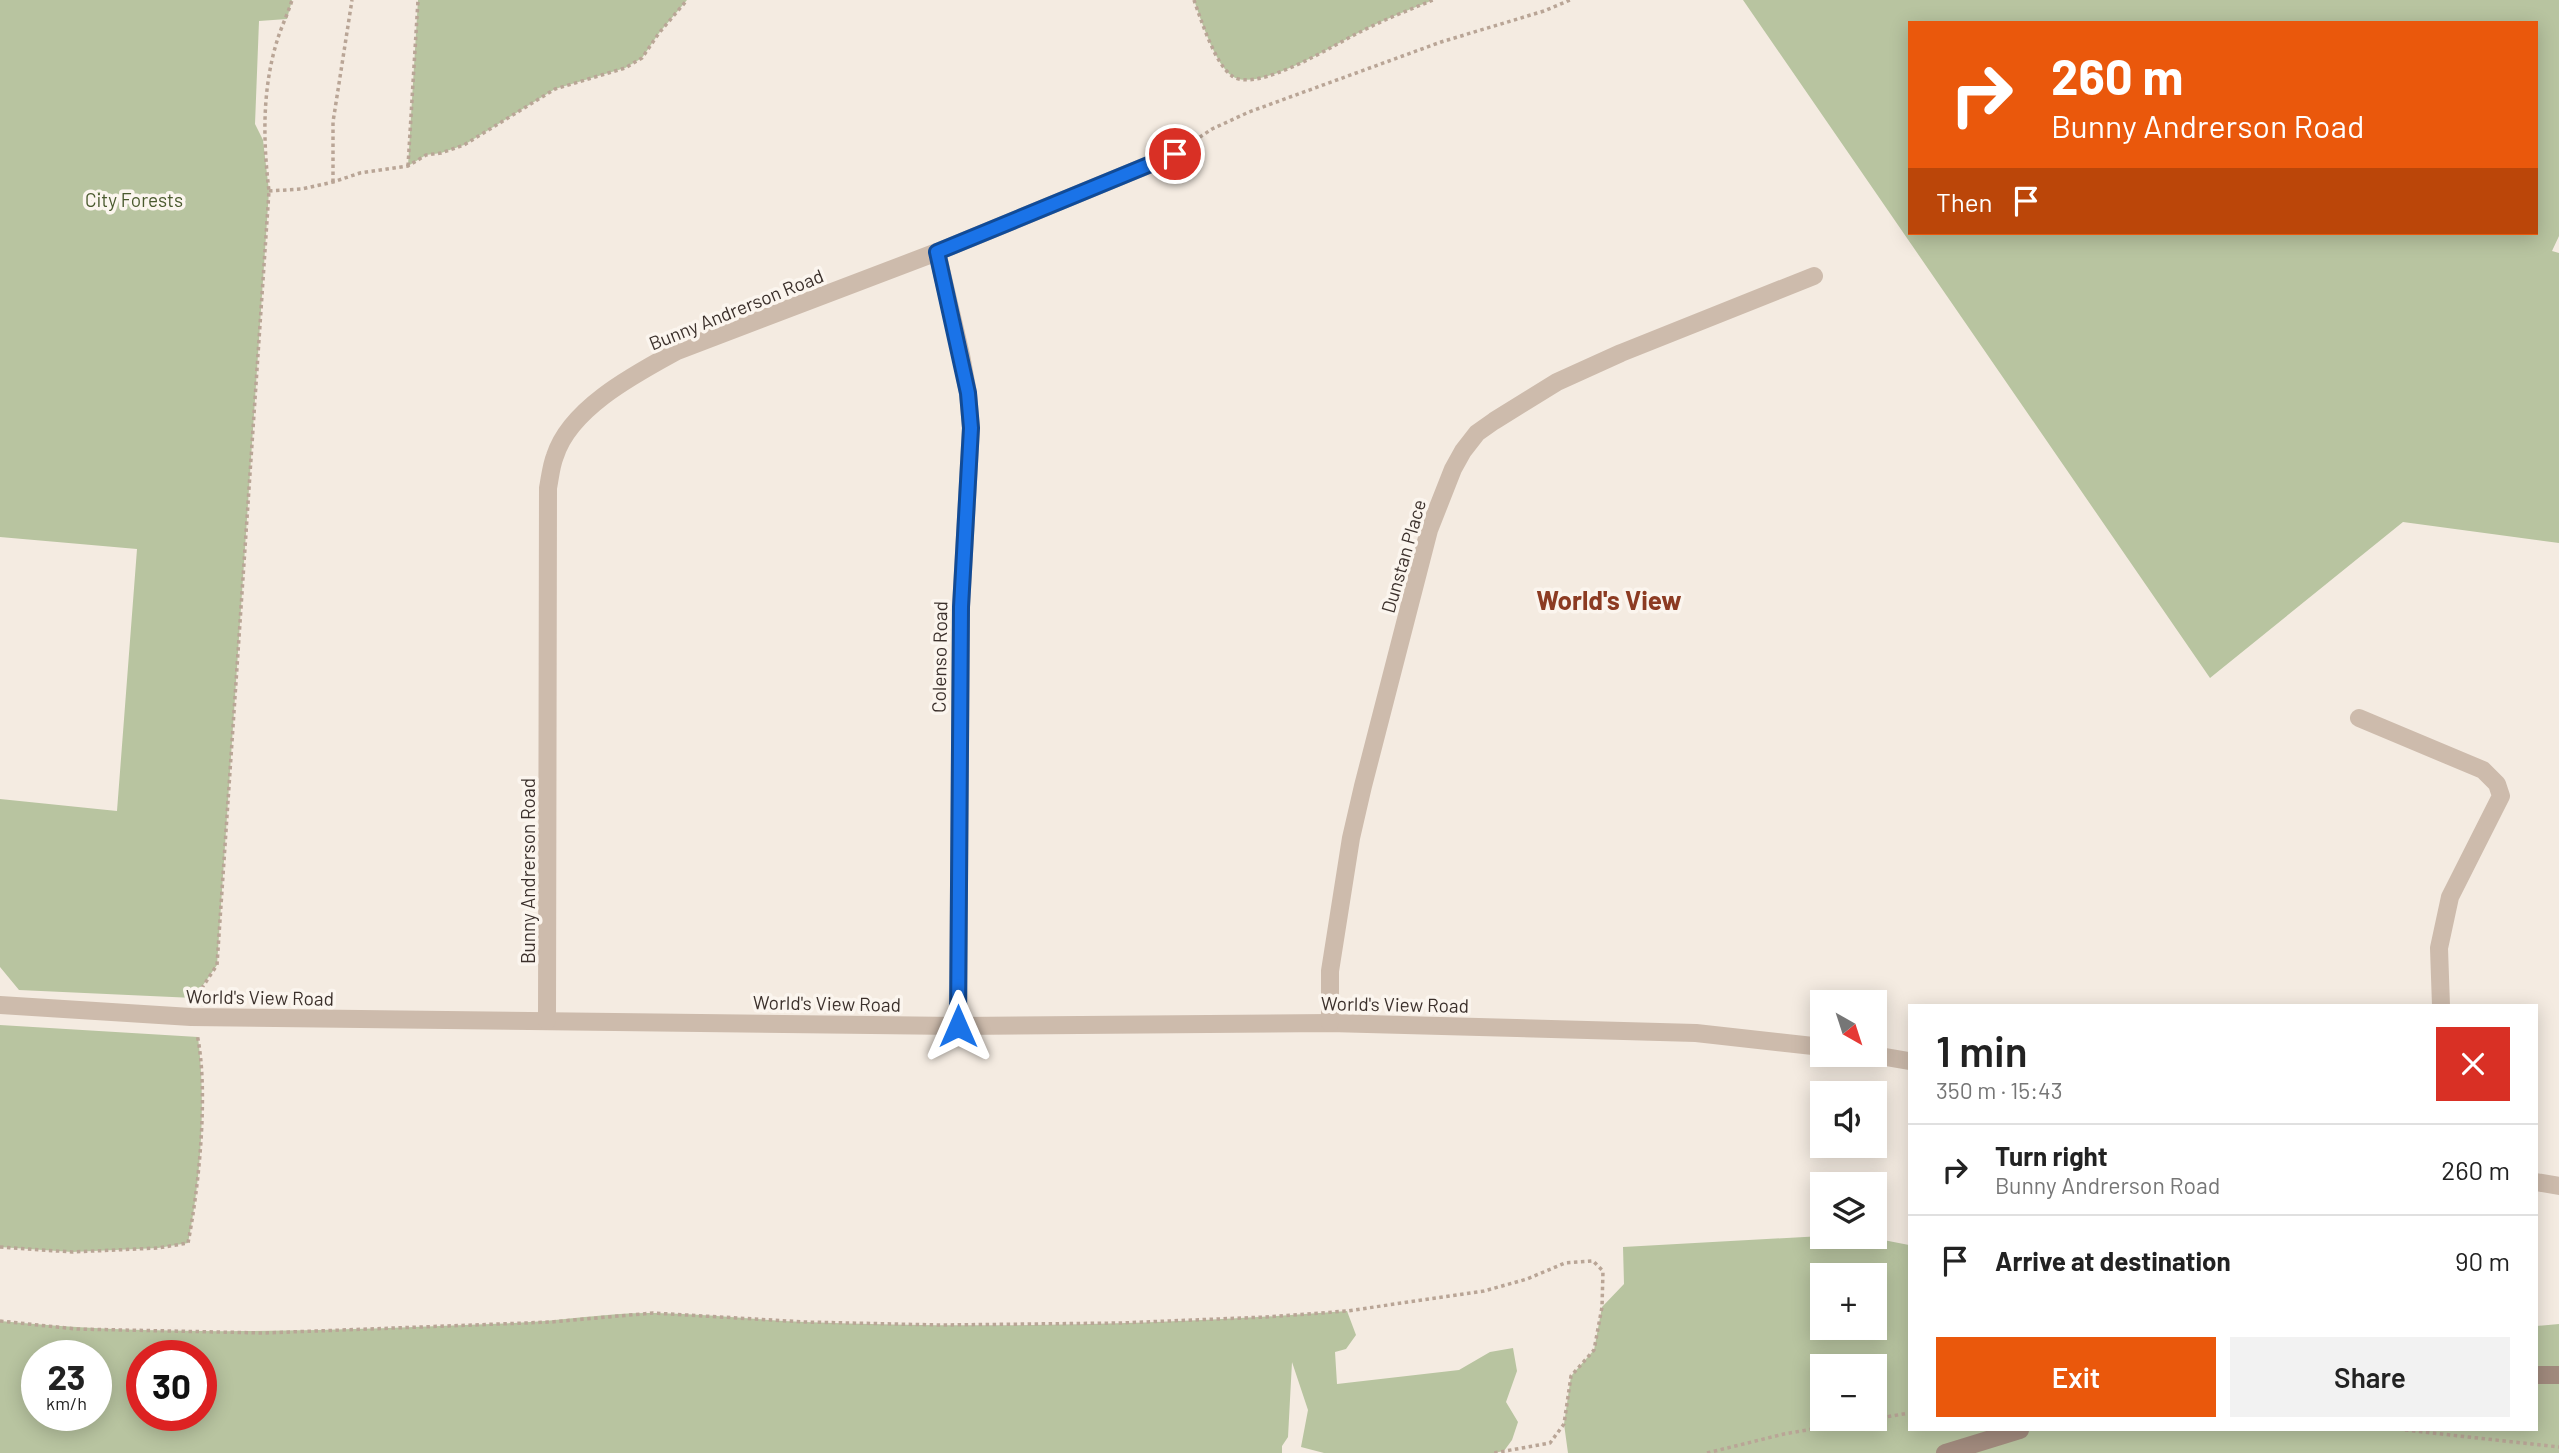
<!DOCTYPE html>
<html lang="en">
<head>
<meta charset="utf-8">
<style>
	body { margin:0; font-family:Barlow,sans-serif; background:#f2f2f2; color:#222; height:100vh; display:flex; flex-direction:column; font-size:26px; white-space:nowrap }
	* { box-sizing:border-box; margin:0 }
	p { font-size:23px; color:#767676 }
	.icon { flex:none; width:38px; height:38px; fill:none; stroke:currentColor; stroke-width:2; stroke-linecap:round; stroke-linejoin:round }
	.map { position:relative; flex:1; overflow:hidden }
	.panel { position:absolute; left:1908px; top:1004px; width:630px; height:427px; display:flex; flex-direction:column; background:#fff; border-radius:0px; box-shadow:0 4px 18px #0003 }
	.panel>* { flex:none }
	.banner { position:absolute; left:1908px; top:21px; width:630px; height:214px; border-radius:0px; box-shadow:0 4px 18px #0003; background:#ea580c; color:#fff; overflow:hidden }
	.needle { width:46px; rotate:141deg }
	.tools { position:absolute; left:1810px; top:990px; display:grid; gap:14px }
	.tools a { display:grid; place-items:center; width:77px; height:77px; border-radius:0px; background:#fff; box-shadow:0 4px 18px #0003; font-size:35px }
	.speed { position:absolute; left:21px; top:1340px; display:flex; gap:14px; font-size:35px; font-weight:700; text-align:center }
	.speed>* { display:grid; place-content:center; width:91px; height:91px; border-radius:50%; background:#fff; box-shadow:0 4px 18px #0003; line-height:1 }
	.speed small { font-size:18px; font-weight:400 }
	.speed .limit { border:10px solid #d22; background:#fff; color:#111 }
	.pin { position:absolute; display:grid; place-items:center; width:60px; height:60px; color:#fff; margin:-30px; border:4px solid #fff; border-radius:50%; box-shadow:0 2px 7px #0007 }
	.me { position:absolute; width:77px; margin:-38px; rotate:0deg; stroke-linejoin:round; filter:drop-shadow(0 0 5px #0008) }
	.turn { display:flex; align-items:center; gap:24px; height:147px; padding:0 28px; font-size:32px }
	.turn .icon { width:91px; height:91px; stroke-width:2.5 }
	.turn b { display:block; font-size:49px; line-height:60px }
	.then { display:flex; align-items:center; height:66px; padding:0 28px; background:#0003; gap:14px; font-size:26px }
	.round { display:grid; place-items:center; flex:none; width:74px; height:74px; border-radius:0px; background:#f2f2f2 }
	.summary { display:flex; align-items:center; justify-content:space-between; height:119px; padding:0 28px }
	h1 { font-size:42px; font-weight:600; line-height:52px }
	.primary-button { display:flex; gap:14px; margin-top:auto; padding:14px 28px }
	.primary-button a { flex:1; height:80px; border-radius:0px; background:#ea580c; color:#fff; font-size:28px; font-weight:600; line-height:80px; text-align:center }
	.primary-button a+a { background:#f2f2f2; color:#222 }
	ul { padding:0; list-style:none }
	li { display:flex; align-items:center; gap:21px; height:91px; padding:0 28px; border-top:2px solid #e0e0e0 }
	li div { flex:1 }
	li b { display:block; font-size:26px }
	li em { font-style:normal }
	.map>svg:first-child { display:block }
	.green { fill:#b8c4a0; fill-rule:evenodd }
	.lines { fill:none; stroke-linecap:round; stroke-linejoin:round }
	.path { stroke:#b9a596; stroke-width:3.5; stroke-dasharray:3.5 3.5; stroke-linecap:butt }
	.street { stroke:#cdbbac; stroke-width:18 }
	.secondary { stroke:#a18a7d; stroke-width:18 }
	.route-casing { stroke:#114b97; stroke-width:18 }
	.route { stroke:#1a73e8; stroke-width:12 }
	.labels { text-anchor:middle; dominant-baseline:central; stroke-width:7; stroke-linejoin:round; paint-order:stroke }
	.park-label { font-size:19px; fill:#4a5a2e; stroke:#fbf5ee }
	.street-label { font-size:19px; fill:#3b302b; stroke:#fbf5ee }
	.district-label { font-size:26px; font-weight:bold; fill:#8c3b22; stroke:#fbf5ee }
</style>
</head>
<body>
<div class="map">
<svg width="2559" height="1453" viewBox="0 0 2559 1453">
	<rect width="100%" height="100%" fill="#f4ebe1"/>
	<g class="green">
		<polygon points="0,0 292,0 287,19 259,21 255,124 263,140 269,191 217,965 194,998 19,990 0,967 0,799 117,811 137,549 0,537"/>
		<polygon points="418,0 687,0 659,33 642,58 625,68 555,89 464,145 441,153 426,155 408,166"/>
		<path d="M1194,0H1433C1409,10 1383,20 1360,32C1335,44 1257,94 1232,76C1215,64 1201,20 1194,0Z"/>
		<path d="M1743,0H2559V236L2552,251L2559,253V543L2403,522L2210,678ZM1909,23H2536V233H1909Z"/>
		<path d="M0,1025L198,1037C206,1104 201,1177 188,1243L158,1248L72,1252L0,1247Z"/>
		<path d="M1822,1236L1868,1237L1909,1245V1430H2536V1326L2559,1324V1453H1568L1564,1424L1571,1376L1594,1350L1602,1307L1624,1284L1623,1247ZM1822,1276H1874V1328H1822ZM1822,1367H1874V1419H1822Z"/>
		<path d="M1347,1311L1356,1335L1346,1349L1335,1352L1337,1384L1459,1370L1490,1352L1513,1348L1517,1371L1506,1402L1518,1422L1512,1440L1504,1451L1494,1453H1324L1301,1447L1308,1410L1292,1362L1288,1437L1282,1446V1453H0V1321C171,1338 343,1330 514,1323C561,1321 611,1312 656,1313C706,1314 756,1320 805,1322C985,1329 1168,1325 1347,1311ZM96,1356V1416H37V1356ZM142,1356H201V1416H142Z"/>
	</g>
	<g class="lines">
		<g class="path">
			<path d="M1194,0C1201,20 1215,64 1232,76C1257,94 1335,44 1360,32C1383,20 1409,10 1433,0"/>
			<polyline points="1188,145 1212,129 1249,112 1441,42 1544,11 1570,0"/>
			<polyline points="408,166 418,0"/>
			<polyline points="333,182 333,122 352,0"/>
			<polyline points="269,191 302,189 333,182 360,173 408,166 426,155 441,153 464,145 555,89 625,68 642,58 659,33 687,0"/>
			<path d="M194,1000L217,965L269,191C263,141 262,90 277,41C281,27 288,14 292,0"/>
			<path d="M0,1247L72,1252L158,1248L188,1243C199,1187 209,1090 197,1034"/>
			<polyline points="0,1321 76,1329 264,1333 551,1322 653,1313 805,1322 940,1325 1120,1323 1266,1317 1347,1311 1484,1291 1527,1279 1565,1263 1593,1261 1603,1271 1602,1307 1594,1350 1571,1376 1564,1424 1550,1443 1494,1453"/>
			<polyline points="1874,1419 1909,1413"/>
			<polyline points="2405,1430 2559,1447"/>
			<polyline points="1707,1453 1784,1434 1870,1419"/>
		</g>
		<g class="street">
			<polyline points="937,252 961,355 968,393 971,428 961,607 958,1026"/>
			<polyline points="2359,718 2483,770 2497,784 2501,796 2450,897 2439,948 2441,1006"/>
			<polyline points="0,1005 191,1017 958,1026 1330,1023 1696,1033 1822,1047"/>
			<path d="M547,1021L548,488C550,478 551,466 555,456C570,408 635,374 677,351L937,252L1175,154"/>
			<polyline points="1330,1023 1330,971 1351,838 1363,786 1429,530 1453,469 1463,451 1477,433 1494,421 1557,382 1621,353 1814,276"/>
			<polyline points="1874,1055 1909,1061"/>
			<polyline points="2536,1182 2559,1186"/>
		</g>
		<g class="secondary">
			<polyline points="2536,1375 2559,1375"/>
			<polyline points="1945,1453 2020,1430"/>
		</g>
	</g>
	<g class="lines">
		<g class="route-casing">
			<polyline id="route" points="958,1026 961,607 971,428 968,393 937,252 1175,154"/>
		</g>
		<use href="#route" class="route"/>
	</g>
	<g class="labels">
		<g class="park-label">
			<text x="134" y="199">City Forests</text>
		</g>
		<g class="street-label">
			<text transform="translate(736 309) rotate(-22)">Bunny Andrerson Road</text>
			<text transform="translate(1403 556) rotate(-74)">Dunstan Place</text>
			<text transform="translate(939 657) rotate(-89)">Colenso Road</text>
			<text transform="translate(527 871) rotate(-90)">Bunny Andrerson Road</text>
			<text transform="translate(260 997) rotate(1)">World's View Road</text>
			<text transform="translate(827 1003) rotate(1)">World's View Road</text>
			<text transform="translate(1395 1004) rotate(1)">World's View Road</text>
		</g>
		<g class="district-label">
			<text x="1609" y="599">World's View</text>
		</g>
	</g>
</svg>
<div class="tools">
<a><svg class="needle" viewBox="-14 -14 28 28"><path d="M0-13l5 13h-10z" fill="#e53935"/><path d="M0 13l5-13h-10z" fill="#767676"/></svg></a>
<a><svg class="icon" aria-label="sound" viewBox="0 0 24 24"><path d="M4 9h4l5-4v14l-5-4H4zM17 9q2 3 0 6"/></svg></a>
<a><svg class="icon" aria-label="layers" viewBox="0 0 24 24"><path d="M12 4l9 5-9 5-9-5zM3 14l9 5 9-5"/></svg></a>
<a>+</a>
<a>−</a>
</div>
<div class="speed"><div>23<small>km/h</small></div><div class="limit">30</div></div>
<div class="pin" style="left:1175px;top:154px;background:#d93025"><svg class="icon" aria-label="arrive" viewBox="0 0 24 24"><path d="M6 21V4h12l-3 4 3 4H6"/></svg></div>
<svg class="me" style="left:958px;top:1026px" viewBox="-20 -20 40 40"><path d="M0-17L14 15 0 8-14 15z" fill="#1a73e8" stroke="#fff" stroke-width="4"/></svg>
<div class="banner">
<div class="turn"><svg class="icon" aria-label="right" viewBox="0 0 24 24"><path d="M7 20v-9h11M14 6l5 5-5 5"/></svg><div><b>260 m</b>Bunny Andrerson Road</div></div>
<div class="then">Then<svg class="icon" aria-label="arrive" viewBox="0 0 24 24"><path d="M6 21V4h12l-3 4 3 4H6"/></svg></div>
</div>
<section class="panel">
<div class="summary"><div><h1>1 min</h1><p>350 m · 15:43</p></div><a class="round" style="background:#d93025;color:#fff"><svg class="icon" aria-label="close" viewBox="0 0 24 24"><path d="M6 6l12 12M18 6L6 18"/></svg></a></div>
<ul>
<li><svg class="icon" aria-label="right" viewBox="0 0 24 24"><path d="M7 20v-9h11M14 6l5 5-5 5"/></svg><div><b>Turn right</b><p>Bunny Andrerson Road</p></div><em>260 m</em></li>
<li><svg class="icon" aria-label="arrive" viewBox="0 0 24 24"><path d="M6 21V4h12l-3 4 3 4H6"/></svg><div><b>Arrive at destination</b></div><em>90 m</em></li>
</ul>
<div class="primary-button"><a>Exit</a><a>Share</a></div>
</section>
</div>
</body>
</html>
